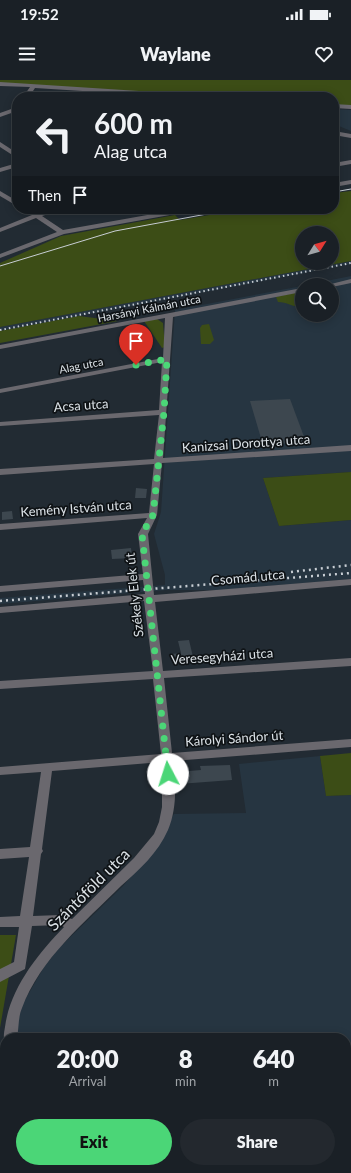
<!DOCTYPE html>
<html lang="en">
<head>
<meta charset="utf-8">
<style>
	body { margin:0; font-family:Lato,sans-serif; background:#23282e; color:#f1f3f6; height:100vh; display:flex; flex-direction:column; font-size:15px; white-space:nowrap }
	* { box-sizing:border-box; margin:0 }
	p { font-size:13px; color:#9fa3a7 }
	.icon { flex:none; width:22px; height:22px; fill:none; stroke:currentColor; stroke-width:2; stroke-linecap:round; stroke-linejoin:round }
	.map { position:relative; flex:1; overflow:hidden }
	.panel { position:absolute; left:0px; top:953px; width:351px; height:140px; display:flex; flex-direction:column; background:#1a2026; border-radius:16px 16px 0 0; box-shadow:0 2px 10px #0003,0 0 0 1px #383e43 }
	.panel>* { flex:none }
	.guide { position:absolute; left:12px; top:12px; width:327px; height:122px; border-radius:16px; box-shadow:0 2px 10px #0003,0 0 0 1px #383e43; background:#1a2026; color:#f1f3f6; overflow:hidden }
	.needle { width:26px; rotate:53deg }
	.controls { position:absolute; left:295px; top:146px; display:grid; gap:8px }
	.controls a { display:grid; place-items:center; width:44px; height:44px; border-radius:50%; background:#1a2026; box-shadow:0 2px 10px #0003,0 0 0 1px #383e43; font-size:20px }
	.pin { position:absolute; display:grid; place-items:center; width:34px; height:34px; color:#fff; margin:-41px -17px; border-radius:50% 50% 50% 0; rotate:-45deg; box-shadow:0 0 4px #0007 }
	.pin .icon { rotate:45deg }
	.me { position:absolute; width:44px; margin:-22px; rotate:355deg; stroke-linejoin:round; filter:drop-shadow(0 0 3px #0008) }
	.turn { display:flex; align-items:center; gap:14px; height:84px; padding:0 16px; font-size:18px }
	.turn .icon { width:52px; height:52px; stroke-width:2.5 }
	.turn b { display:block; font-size:28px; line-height:34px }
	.then { display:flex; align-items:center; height:38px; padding:0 16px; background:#0003; gap:8px; font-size:15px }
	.eta { display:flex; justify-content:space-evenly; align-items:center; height:68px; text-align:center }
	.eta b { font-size:24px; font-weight:800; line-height:28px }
	.button { display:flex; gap:8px; margin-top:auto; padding:8px 16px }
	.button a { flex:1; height:46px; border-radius:24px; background:#4bd677; color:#111; font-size:16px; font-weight:800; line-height:46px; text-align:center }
	.button a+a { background:#23282e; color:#f1f3f6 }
	.status { display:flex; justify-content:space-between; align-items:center; height:28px; padding:0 20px; background:#1a2026; direction:ltr }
	.status svg { height:11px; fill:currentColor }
	header { display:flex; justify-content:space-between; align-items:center; height:52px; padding:0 16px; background:#1a2026; font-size:18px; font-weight:800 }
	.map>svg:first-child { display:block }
	.built { fill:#263541 }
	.green { fill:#3c4d16; fill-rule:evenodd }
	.building { fill:#3d474f }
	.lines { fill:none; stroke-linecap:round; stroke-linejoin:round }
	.minor { fill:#6a686e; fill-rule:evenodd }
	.tram { stroke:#c8ced4; stroke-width:1 }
	.rail-far1 { stroke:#c8ced4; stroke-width:2; stroke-dasharray:1.5 3; stroke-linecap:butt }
	.rail { stroke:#c8ced4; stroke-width:2.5; stroke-dasharray:2 4; stroke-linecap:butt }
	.route { stroke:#4bd677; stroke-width:7; stroke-dasharray:0 12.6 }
	.labels { text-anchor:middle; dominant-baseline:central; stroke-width:3.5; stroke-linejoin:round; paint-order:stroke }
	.far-street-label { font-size:11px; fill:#dce2e7; stroke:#0f1316 }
	.street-label { font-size:13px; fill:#dce2e7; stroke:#0f1316 }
	.near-street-label { font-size:16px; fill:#dce2e7; stroke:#0f1316 }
</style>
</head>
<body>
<div class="status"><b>19:52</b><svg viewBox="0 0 49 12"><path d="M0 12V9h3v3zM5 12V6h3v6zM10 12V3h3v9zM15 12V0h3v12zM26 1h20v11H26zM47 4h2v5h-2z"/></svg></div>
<header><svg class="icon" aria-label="menu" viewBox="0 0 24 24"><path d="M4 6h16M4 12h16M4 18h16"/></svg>Waylane<svg class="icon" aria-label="heart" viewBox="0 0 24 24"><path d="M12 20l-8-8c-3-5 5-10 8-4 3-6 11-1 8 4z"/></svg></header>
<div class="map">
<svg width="351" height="1093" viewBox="0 0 351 1093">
	<rect width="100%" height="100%" fill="#222b33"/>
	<g class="built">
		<polygon points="334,29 351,30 351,51 334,44"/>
		<polygon points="351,181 351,184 0,251 0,247"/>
		<polygon points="351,196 351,392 263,398 279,446 351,440 351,499 223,510 166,510 0,524 0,518 165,505 165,495 154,454 161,432 175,230 302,206 302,235 332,235 332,205 306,205"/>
		<polygon points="320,676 326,716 351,715 351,1093 0,1093 0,1070 5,1033 5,1088 346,1088 346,958 15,958 18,932 44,887 59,868 123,806 149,776 174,734 246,733 239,684"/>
	</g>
	<g class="green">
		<polygon points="0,0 351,0 351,26 334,24 334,17 226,17 0,3"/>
		<path d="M351,111V181L0,247V183L61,156L175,135L180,140L245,129H334V113ZM302,153H332V183H302Z"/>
		<path d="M301,211L302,227C292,227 287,222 278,222L276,217Z"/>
		<polygon points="79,236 118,241 0,263 0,251"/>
		<polygon points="157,239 163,243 165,267 162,268 144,241"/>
		<polygon points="209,244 214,260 210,264 201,264 200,248 202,245"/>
		<polygon points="351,392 351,440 279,446 263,398"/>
		<polygon points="351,673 351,715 326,716 320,676"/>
		<polygon points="0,855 16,855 0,948"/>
	</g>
	<g class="building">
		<polygon points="290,319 306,362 263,365 250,321"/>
		<polygon points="136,408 147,409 146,418 135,418"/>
		<polygon points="12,431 13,439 2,440 2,432"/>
		<polygon points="131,468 132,478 112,479 111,470"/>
		<polygon points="189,560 193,577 185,577 186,582 174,584 172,574 181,573 178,561"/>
		<polygon points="230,685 232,700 179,704 177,692 201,690 200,686"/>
	</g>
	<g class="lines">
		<g class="minor">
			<polygon points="0,2 201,15 204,17 177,17 35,8 29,17 23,17 30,7 0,6"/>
			<polygon points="334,24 351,25 351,29 334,28"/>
			<polygon points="17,27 17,31 0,37 0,33"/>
			<polygon points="334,51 351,54 351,58 334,55"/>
			<polygon points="0,62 17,73 17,78 0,67"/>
			<polygon points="351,80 351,84 334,87 334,83"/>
			<polygon points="17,83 17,87 0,92 0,88"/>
			<polygon points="351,100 351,104 334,107 334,103"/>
			<polygon points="0,111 17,121 17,126 0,116"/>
			<polygon points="23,129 30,129 38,134 54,129 64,129 42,136 63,150 181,129 195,129 192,131 64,154 0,178 0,174 57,152 36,138 0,152 0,148 32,135"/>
			<polygon points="351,199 351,203 332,207 332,205 327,205"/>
			<path d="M302,208V212L173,237L163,378L351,365V371L162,383L157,435L148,454L154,515L351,499V505L155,522L163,591L351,578V586L164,598L172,673L351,659V667L173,681C176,704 177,729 168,750C158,773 139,790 121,806C85,842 40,879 22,928C18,937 19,948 17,958H5V962C3,957 4,953 5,947C10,908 38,874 64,847L60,845L32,846L25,889L0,902V889L14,882L19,847H0V837L20,836L29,777L0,779V769L30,767L41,692L0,695V687L161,674L153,599L0,609V601L153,591L144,521L0,533V527L145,514L143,500L0,512V506L143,494L138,454L147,438L0,450V444L149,433L154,384L0,395V389L154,379L159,335L0,346V342L159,330L162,282L0,313V309L163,278L165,238L0,269V265ZM162,682V727L159,742L154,754L134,778L72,839L60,835L33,836L41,774L43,771L42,769L52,691Z"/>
			<polygon points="5,985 5,1029 0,1031 0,987"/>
		</g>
		<g class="tram">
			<polyline points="334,112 351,109"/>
			<polyline points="0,186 115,151 234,129"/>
		</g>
		<polyline class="rail-far1" points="0,250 351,183"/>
		<g class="rail">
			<polyline points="291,492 351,485"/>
			<polyline points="0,521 351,493"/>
		</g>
	</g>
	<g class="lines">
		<polyline class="route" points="136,285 167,279 164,332 153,435 142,454 168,694"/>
	</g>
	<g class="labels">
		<g class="far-street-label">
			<text transform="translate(149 228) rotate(-11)">Harsányi Kálmán utca</text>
			<text transform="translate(81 285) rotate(-11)">Alag utca</text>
		</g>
		<g class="street-label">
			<text transform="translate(81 325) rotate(-4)">Acsa utca</text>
			<text transform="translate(246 363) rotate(-4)">Kanizsai Dorottya utca</text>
			<text transform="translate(76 428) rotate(-4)">Kemény István utca</text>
			<text transform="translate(248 497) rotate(-5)">Csomád utca</text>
			<text transform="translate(134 515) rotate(-96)">Székely Elek út</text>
			<text transform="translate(222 576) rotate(-4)">Veresegyházi utca</text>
			<text transform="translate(234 658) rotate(-4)">Károlyi Sándor út</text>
		</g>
		<g class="near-street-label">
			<text transform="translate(88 809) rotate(-45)">Szántóföld utca</text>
		</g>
	</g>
</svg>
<div class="controls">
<a><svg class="needle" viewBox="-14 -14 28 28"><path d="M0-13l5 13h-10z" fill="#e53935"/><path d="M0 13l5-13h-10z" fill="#9fa3a7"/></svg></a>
<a><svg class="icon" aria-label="search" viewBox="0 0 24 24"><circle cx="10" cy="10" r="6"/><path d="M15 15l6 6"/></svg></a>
</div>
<div class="pin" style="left:136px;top:285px;background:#d93025"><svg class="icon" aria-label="arrive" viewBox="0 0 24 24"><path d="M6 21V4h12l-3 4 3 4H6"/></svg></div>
<svg class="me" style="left:168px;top:694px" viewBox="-20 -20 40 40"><circle r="19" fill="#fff"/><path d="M0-13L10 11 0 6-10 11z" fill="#4bd677"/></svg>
<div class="guide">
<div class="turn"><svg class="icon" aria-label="left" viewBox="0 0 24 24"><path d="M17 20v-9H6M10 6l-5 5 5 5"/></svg><div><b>600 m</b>Alag utca</div></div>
<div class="then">Then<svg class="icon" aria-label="arrive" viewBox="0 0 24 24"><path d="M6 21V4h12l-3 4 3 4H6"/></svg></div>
</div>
<section class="panel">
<div class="eta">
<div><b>20:00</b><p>Arrival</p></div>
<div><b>8</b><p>min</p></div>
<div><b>640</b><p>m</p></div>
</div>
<div class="button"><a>Exit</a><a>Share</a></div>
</section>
</div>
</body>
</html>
